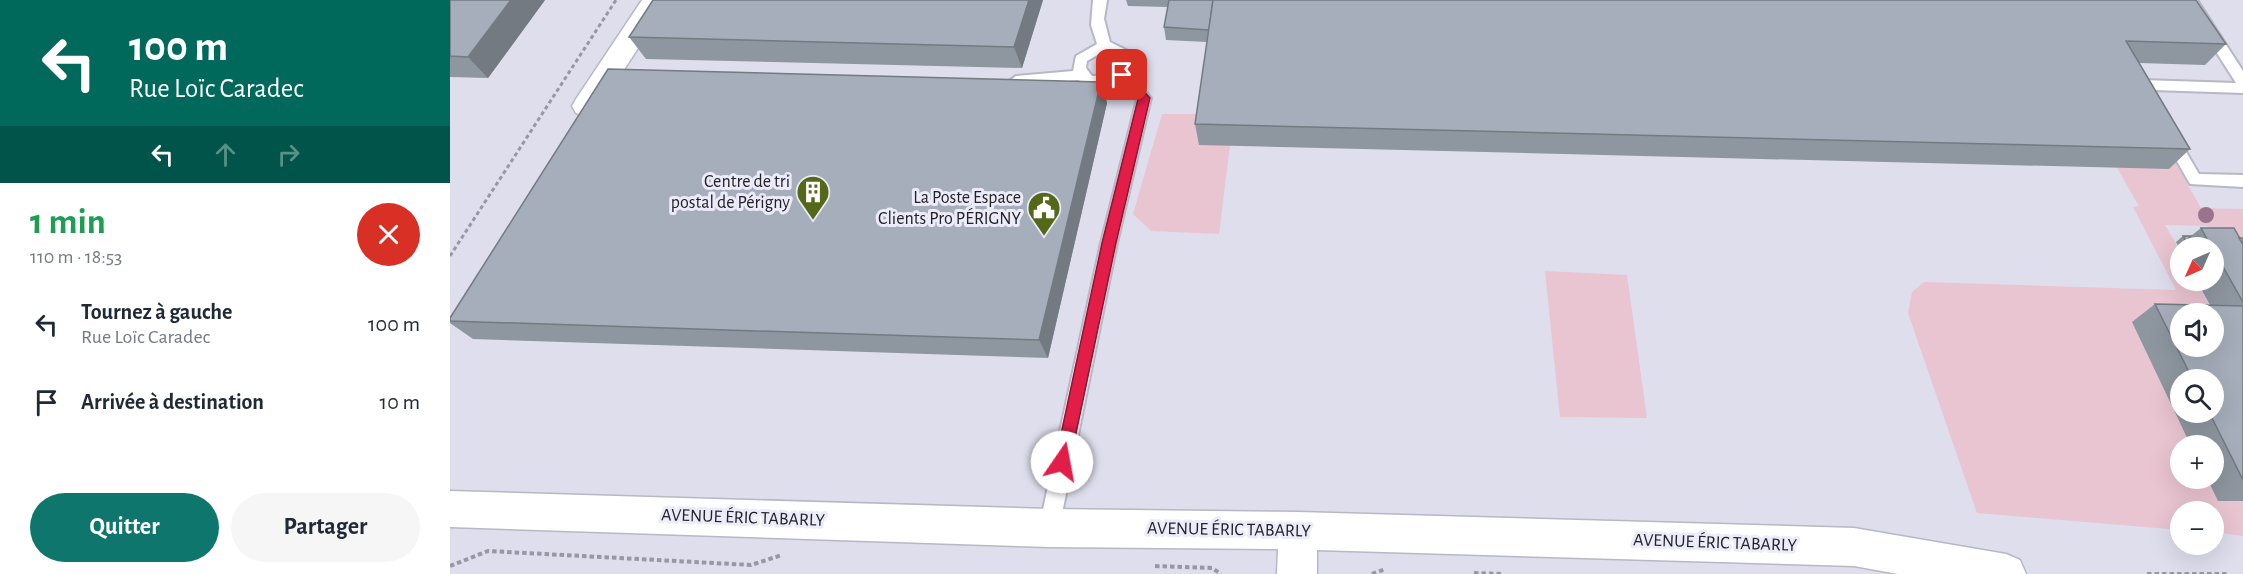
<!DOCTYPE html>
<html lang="fr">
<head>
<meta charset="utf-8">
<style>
	body { margin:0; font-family:"Alegreya Sans",sans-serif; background:#f6f6f7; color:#1f2937; height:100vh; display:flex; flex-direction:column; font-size:22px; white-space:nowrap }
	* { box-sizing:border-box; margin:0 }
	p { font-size:20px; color:#747a83 }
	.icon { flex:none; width:33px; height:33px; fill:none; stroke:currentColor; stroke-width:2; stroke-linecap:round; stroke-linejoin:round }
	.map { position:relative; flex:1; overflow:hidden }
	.sheet { display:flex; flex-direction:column; background:#fff; width:450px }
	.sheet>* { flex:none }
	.guide { background:#00695c; color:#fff; overflow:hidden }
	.needle { width:39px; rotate:225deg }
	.tools { position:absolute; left:1720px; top:237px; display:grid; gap:12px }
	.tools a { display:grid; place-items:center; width:54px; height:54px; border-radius:50%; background:#fff; box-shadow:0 6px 24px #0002; font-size:30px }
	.pin { position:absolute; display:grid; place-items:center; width:51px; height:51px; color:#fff; margin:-26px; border-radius:12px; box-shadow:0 3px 9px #0006 }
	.me { position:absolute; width:66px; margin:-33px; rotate:12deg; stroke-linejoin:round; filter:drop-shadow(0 0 4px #0008) }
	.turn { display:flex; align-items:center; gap:21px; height:126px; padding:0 30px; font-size:27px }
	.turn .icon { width:78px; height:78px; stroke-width:2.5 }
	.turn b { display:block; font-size:42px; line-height:51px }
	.lanes { display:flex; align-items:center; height:57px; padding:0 30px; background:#0003; justify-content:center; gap:30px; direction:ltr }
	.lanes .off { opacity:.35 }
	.round { display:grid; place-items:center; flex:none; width:63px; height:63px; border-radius:32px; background:#f6f6f7 }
	.head { display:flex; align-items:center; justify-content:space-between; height:102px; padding:0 30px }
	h1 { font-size:36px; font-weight:700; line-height:45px; color:#1e9e55 }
	.primary-button { display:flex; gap:12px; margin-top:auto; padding:12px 30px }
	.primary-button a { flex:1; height:69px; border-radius:36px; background:#0f766e; color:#fff; font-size:24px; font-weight:700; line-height:69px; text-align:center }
	.primary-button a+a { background:#f6f6f7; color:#1f2937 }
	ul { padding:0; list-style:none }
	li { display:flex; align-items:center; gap:18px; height:78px; padding:0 30px }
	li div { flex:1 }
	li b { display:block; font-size:22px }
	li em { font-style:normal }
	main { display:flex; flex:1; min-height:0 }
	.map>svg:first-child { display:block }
	.green { fill:#e9c4d1 }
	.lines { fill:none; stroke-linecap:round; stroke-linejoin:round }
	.lane-casing { stroke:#b8b7c5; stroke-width:4 }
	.street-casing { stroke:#b8b7c5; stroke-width:3 }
	.path-far1 { stroke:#9897a3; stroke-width:3; stroke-dasharray:4 3; stroke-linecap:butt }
	.path { stroke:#9897a3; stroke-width:4; stroke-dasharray:4.5 3; stroke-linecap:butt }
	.lane { fill:#fff; fill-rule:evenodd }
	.street { fill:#fff; fill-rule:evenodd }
	.tree { fill:#9a748d }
	.wall { fill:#8e96a0; fill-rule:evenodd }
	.shaded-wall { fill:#747a82 }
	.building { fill:#a5aeba; stroke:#747a82; stroke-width:1.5; fill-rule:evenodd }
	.route { fill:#e11d48; stroke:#92132f; stroke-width:1.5 }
	.labels { text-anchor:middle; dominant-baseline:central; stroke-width:6; stroke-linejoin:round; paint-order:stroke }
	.poi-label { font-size:18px; fill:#212126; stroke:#ecebfa; text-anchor:end }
	.street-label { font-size:18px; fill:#212126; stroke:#ecebfa }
</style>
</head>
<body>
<main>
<section class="sheet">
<div class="guide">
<div class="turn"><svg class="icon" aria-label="left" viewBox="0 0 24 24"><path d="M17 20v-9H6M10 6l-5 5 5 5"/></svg><div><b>100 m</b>Rue Loïc Caradec</div></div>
<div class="lanes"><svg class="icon" aria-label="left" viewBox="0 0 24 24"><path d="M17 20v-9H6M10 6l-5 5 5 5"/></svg><svg class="icon off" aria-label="ahead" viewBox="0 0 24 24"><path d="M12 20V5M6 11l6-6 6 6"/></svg><svg class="icon off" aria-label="right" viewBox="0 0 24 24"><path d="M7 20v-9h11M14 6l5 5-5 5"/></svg></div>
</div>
<div class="head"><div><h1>1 min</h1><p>110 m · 18:53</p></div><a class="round" style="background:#d93025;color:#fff"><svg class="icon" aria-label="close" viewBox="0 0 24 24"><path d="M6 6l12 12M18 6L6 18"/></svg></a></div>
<ul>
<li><svg class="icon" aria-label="left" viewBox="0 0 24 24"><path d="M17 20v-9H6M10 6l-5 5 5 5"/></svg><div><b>Tournez à gauche</b><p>Rue Loïc Caradec</p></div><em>100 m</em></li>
<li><svg class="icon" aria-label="arrive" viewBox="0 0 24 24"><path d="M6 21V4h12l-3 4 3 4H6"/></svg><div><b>Arrivée à destination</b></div><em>10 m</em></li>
</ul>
<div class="primary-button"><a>Quitter</a><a>Partager</a></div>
</section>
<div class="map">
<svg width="1793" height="574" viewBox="0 0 1793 574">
	<rect width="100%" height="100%" fill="#dfdeed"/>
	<g class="green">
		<polygon points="1687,95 1751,208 1793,209 1793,283 1758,226 1715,225 1731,252 1731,280 1746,281 1770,324 1764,314 1731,314 1683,322 1741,445 1731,446 1731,478 1757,479 1793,501 1793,536 1764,532 1764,512 1731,512 1731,530 1527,513 1458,313 1462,292 1474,282 1726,290 1683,207 1689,206 1667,168"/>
		<polygon points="712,114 753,114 780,145 769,234 701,231 683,214"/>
		<polygon points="1095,271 1177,275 1197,418 1110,417"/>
	</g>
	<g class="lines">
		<g class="lane-casing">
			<g id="lane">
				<path d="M643,0H657L654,19L660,42L680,52L685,65L680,74L701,98L667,243L609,528L606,535L599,537L592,535L589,528L651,243L687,99L670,82L656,87H646L628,80L566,86L559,81L566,76L623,71L626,56L647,44L641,25ZM651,53H661L669,58L671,65L660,75L642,76L636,68L637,61Z"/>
				<polygon points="1733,0 1747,0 1793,71 1793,93 1702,90 1705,96 1703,100 1693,100 1685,85 1692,80 1786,83"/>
				<polygon points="1720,131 1725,133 1749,174 1793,175 1793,187 1740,184 1713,137 1715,133"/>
			</g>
		</g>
		<g class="street-casing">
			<g id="street">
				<polygon points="192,0 219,0 146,113 136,117 126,113 122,106 126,99"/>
				<polygon points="0,491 599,509 848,512 1404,528 1556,554 1570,560 1576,574 1448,574 1404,566 867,550 867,574 827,574 828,549 599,547 0,527"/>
			</g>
		</g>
		<polyline class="path-far1" points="0,256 166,0"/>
		<g class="path">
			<polyline points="0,566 38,551 301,565 332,555"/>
			<polyline points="705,566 762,568 771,574"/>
			<polyline points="1024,573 1051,574"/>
			<polyline points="922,574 936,569"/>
			<polyline points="1697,574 1779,574"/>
		</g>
		<use href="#lane" class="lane"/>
		<use href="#street" class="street"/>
	</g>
	<circle class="tree" cx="1756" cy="215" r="8"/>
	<g class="wall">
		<polygon points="0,0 95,0 38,78 0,77"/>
		<polygon points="593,0 572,68 196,59 179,37"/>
		<polygon points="676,0 1746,0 1776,44 1755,65 1689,63 1740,149 1719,169 749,145 745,124 757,42 716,40 714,27 718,7 678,6"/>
		<polygon points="651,82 657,103 598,358 23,339 0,323 0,318"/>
		<path d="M1751,228L1789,238H1793V501H1768L1757,478H1764V446H1741L1682,322L1705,304L1760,305L1746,280H1764V248H1731V252L1726,242L1733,236H1741ZM1731,380H1764V412H1731Z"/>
	</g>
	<g class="shaded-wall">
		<polygon points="61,0 95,0 38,78 18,57"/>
		<polygon points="579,0 593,0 572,68 564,47"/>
		<polygon points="651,82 657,103 598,358 589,340"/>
	</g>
	<g class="building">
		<polygon points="0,0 61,0 18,57 0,56"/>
		<polygon points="203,0 579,0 564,47 179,37"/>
		<polygon points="719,0 763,0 759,30 714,27"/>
		<polygon points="763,0 1746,0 1776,44 1676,41 1740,149 745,124"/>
		<polygon points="158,69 651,82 589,340 0,321 0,318"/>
		<polygon points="1751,228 1784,228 1793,244 1793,302 1764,251 1764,248 1762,248"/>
		<polygon points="1733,236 1741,236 1736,241"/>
		<polygon points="1789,238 1793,238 1793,243 1792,243"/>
		<path d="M1705,304L1793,306V480L1759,412H1764V380H1743ZM1731,314H1764V346H1731Z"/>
	</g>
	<polygon class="route" points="672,71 676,72 700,98 666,243 620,462 618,467 612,469 607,467 605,462 652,243 688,99 668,78 666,75"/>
	<defs>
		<g id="building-pin" transform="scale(1.725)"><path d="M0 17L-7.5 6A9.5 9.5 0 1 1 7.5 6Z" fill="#546918" stroke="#ecebfa"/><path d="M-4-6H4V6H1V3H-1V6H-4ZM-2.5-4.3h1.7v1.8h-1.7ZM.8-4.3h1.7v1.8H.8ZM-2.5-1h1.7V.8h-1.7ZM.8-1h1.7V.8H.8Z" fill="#fff"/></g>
		<g id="civic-pin" transform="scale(1.725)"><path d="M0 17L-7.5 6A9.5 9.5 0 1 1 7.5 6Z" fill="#546918" stroke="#ecebfa"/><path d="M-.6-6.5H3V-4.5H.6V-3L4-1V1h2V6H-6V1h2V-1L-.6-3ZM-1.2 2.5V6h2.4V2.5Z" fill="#fff"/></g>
	</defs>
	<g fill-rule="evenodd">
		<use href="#building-pin" x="363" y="192"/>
		<use href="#civic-pin" x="594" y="208"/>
	</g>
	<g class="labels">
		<g class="poi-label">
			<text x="340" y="182">Centre de tri<tspan x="340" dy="21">postal de Périgny</tspan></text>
			<text x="571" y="198">La Poste Espace<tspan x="571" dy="21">Clients Pro PÉRIGNY</tspan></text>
		</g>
		<g class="street-label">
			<text transform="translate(293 518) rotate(2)">AVENUE ÉRIC TABARLY</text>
			<text transform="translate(779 530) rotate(1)">AVENUE ÉRIC TABARLY</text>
			<text transform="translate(1265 543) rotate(2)">AVENUE ÉRIC TABARLY</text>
		</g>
	</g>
</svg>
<div class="tools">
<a><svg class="needle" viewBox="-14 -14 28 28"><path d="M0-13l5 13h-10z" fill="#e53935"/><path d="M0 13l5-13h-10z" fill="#747a83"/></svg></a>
<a><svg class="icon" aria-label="sound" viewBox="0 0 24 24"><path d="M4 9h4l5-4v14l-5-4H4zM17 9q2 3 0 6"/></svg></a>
<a><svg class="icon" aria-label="search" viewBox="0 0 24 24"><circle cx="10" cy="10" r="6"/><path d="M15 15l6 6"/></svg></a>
<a>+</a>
<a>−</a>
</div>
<div class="pin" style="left:672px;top:75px;background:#d93025"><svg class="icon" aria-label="arrive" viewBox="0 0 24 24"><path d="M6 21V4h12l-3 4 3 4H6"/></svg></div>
<svg class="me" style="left:612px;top:462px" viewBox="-20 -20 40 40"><circle r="19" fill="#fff"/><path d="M0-13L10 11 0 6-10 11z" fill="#e11d48"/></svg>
</div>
</main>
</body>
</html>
